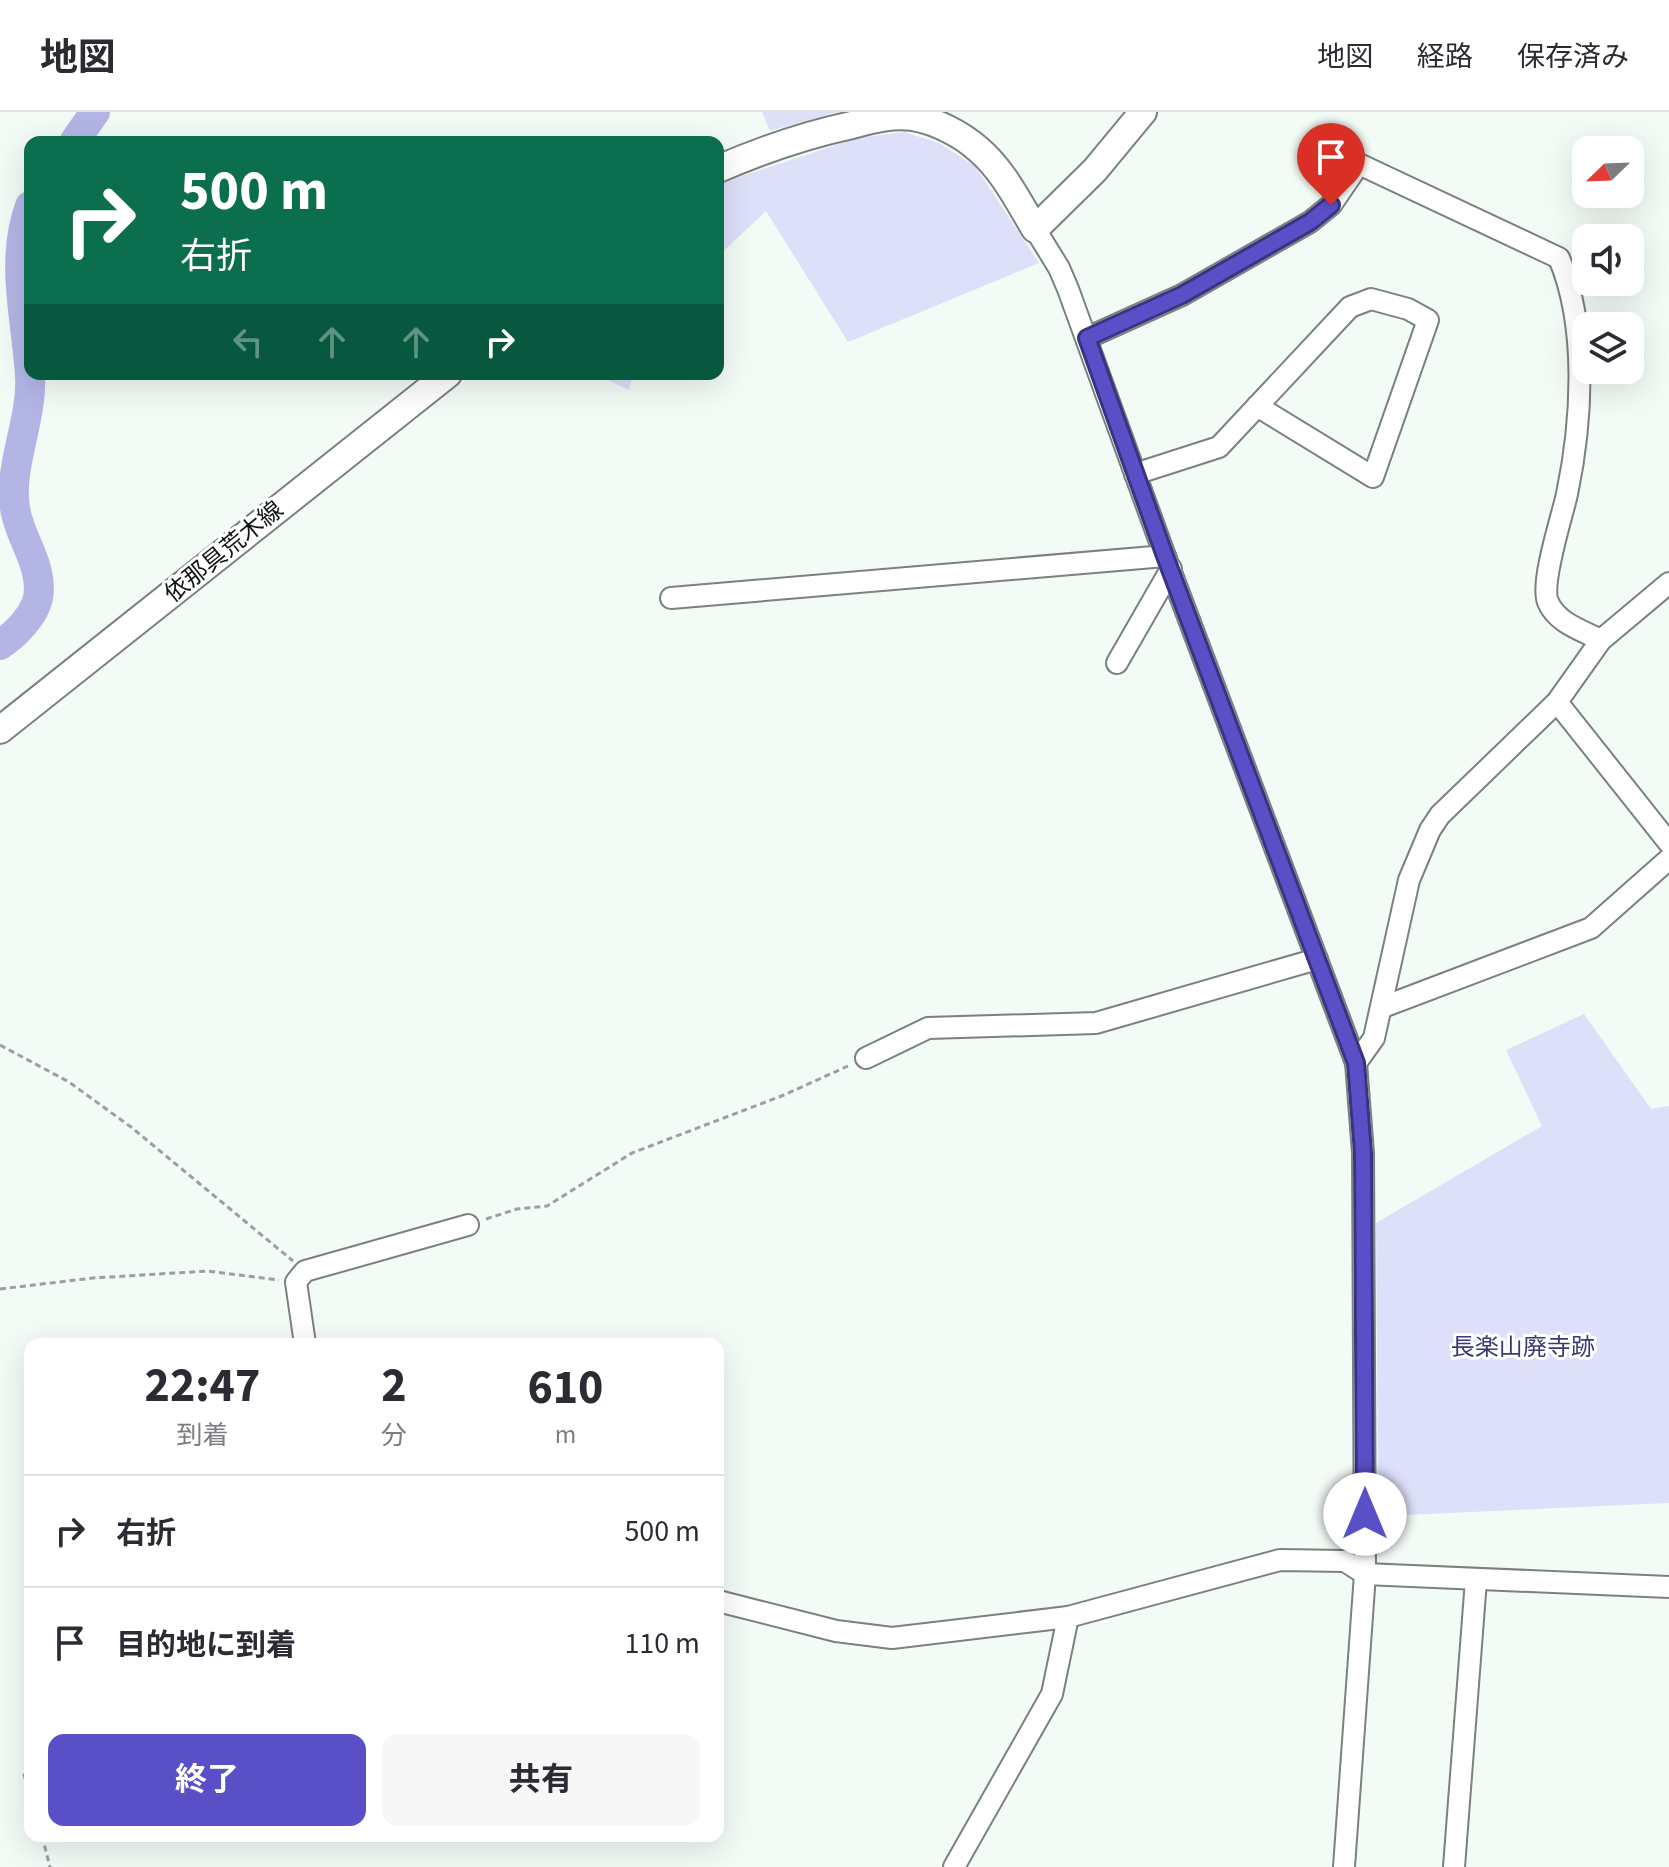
<!DOCTYPE html>
<html lang="ja">
<head>
<meta charset="utf-8">
<style>
	body { margin:0; font-family:"Source Sans 3","Noto Sans JP",sans-serif; background:#f7f7f7; color:#2b2b33; height:100vh; display:flex; flex-direction:column; font-size:30px; white-space:nowrap }
	* { box-sizing:border-box; margin:0 }
	p { font-size:26px; color:#7c7c81 }
	.icon { flex:none; width:44px; height:44px; fill:none; stroke:currentColor; stroke-width:2; stroke-linecap:round; stroke-linejoin:round }
	.map { position:relative; flex:1; overflow:hidden }
	.panel { position:absolute; left:24px; top:1226px; width:700px; height:504px; display:flex; flex-direction:column; background:#fff; border-radius:16px; box-shadow:0 8px 32px #0002 }
	.panel>* { flex:none }
	.top-card { position:absolute; left:24px; top:24px; width:700px; height:244px; border-radius:16px; box-shadow:0 8px 32px #0002; background:#0b6e4f; color:#fff; overflow:hidden }
	.needle { width:52px; rotate:247deg }
	.controls { position:absolute; left:1572px; top:24px; display:grid; gap:16px }
	.controls a { display:grid; place-items:center; width:72px; height:72px; border-radius:16px; background:#fff; box-shadow:0 8px 32px #0002; font-size:40px }
	.pin { position:absolute; display:grid; place-items:center; width:68px; height:68px; color:#fff; margin:-82px -34px; border-radius:50% 50% 50% 0; rotate:-45deg; box-shadow:0 0 8px #0007 }
	.pin .icon { rotate:45deg }
	.me { position:absolute; width:88px; margin:-44px; rotate:0deg; stroke-linejoin:round; filter:drop-shadow(0 0 6px #0008) }
	.turn { display:flex; align-items:center; gap:28px; height:168px; padding:0 24px; font-size:36px }
	.turn .icon { width:104px; height:104px; stroke-width:2.5 }
	.turn b { display:block; font-size:56px; line-height:68px }
	.lanes { display:flex; align-items:center; height:76px; padding:0 24px; background:#0003; justify-content:center; gap:40px; direction:ltr }
	.lanes .off { opacity:.35 }
	.eta { display:flex; justify-content:space-evenly; align-items:center; height:136px; text-align:center }
	.eta b { font-size:48px; font-weight:700; line-height:56px }
	.button { display:flex; gap:16px; margin-top:auto; padding:16px 24px }
	.button a { flex:1; height:92px; border-radius:16px; background:#594fc7; color:#fff; font-size:32px; font-weight:700; line-height:92px; text-align:center }
	.button a+a { background:#f7f7f7; color:#2b2b33 }
	ul { padding:0; list-style:none }
	li { display:flex; align-items:center; gap:24px; height:112px; padding:0 24px; border-top:2px solid #e1e1e2 }
	li div { flex:1 }
	li b { display:block; font-size:30px }
	li em { font-style:normal }
	header { display:flex; align-items:center; gap:48px; box-sizing:border-box; height:112px; padding:0 40px; background:#fff; border-bottom:2px solid #e1e1e2 }
	header strong { font-size:38px }
	nav { display:flex; gap:44px; margin-inline-start:auto; font-size:28px }
	.map>svg:first-child { display:block }
	.green { fill:#dde0f8 }
	.lines { fill:none; stroke-linecap:round; stroke-linejoin:round }
	.river { stroke:#b3b6e5; stroke-width:30 }
	.minor-casing { stroke:#7a827d; stroke-width:24 }
	.major-casing { stroke:#7a827d; stroke-width:30 }
	.path { stroke:#9aa09d; stroke-width:3; stroke-dasharray:6 4; stroke-linecap:butt }
	.minor { stroke:#fff; stroke-width:20 }
	.major { stroke:#fff; stroke-width:26 }
	.route-casing { stroke:#3a3381; stroke-width:20 }
	.route { stroke:#594fc7; stroke-width:14 }
	.labels { text-anchor:middle; dominant-baseline:central; stroke-width:6; stroke-linejoin:round; paint-order:stroke }
	.street-label { font-size:24px; fill:#101312; stroke:#fff }
	.park-label { font-size:24px; fill:#3b3a74; stroke:#fff }
</style>
</head>
<body>
<header>
<strong>地図</strong>
<nav><a>地図</a><a>経路</a><a>保存済み</a></nav>
</header>
<div class="map">
<svg width="1669" height="1755" viewBox="0 0 1669 1755">
	<rect width="100%" height="100%" fill="#f3fbf6"/>
	<g class="green">
		<polygon points="762,0 837,0 770,19"/>
		<polygon points="904,20 939,31 975,54 1039,151 848,230 766,99 718,144 718,72 857,26"/>
		<polygon points="595,262 633,262 629,278"/>
		<polygon points="1584,902 1651,997 1669,994 1669,1391 1406,1403 1385,1392 1378,1359 1376,1111 1542,1014 1506,938"/>
	</g>
	<g class="lines">
		<g class="river">
			<polyline points="74,30 95,0"/>
			<path d="M30,94C10,148 26,206 30,262"/>
			<path d="M0,533C15,523 34,504 38,486C44,454 19,426 15,396C8,354 33,308 30,262"/>
		</g>
		<g class="minor-casing">
			<g id="minor">
				<polyline points="1035,117 1059,156 1068,177 1165,444 1356,951 1363,1041 1365,1462 1344,1755"/>
				<path d="M1087,226L1182,183L1310,110L1331,93L1359,52L1559,146C1588,215 1582,310 1567,382C1562,405 1540,471 1548,490C1557,511 1581,518 1601,528"/>
				<polyline points="1135,362 1219,335 1350,195 1371,187 1408,197 1428,208 1373,365 1257,294"/>
				<polyline points="671,486 1165,444"/>
				<polyline points="1117,551 1171,457"/>
				<polyline points="1557,590 1669,731"/>
				<polyline points="1383,895 1591,816 1669,747"/>
				<polyline points="866,946 928,916 1096,911 1317,847"/>
				<polyline points="1356,951 1374,926 1409,768 1430,718 1440,703 1557,590 1601,528 1669,471"/>
				<polyline points="305,1232 296,1170 305,1159 468,1113"/>
				<polyline points="718,1489 836,1519 892,1526 1068,1505 1280,1448 1345,1449 1365,1462 1669,1475"/>
				<polyline points="954,1755 1052,1582 1068,1505"/>
				<polyline points="1454,1755 1476,1468"/>
			</g>
		</g>
		<g class="major-casing">
			<g id="major">
				<path d="M718,57C762,38 805,23 852,13C871,8 892,2 912,5C936,9 961,22 978,37C1003,58 1018,89 1035,117L1095,58L1143,0"/>
				<polyline points="0,618 448,262"/>
			</g>
		</g>
		<g class="path">
			<polyline points="0,933 69,970 131,1015 293,1149"/>
			<polyline points="486,1107 517,1097 547,1094 632,1041 784,983 848,954"/>
			<polyline points="0,1177 93,1166 208,1159 279,1168"/>
			<polyline points="30,1657 23,1659 30,1683"/>
			<polyline points="42,1724 50,1755"/>
		</g>
		<use href="#minor" class="minor"/>
		<use href="#major" class="major"/>
	</g>
	<g class="lines">
		<g class="route-casing">
			<polyline id="route" points="1331,93 1310,110 1182,183 1087,226 1165,444 1356,951 1363,1041 1365,1402"/>
		</g>
		<use href="#route" class="route"/>
	</g>
	<g class="labels">
		<g class="street-label">
			<text transform="translate(224 440) rotate(-39)">依那具荒木線</text>
		</g>
		<g class="park-label">
			<text x="1523" y="1235">長楽山廃寺跡</text>
		</g>
	</g>
</svg>
<div class="controls">
<a><svg class="needle" viewBox="-14 -14 28 28"><path d="M0-13l5 13h-10z" fill="#e53935"/><path d="M0 13l5-13h-10z" fill="#7c7c81"/></svg></a>
<a><svg class="icon" aria-label="sound" viewBox="0 0 24 24"><path d="M4 9h4l5-4v14l-5-4H4zM17 9q2 3 0 6"/></svg></a>
<a><svg class="icon" aria-label="layers" viewBox="0 0 24 24"><path d="M12 4l9 5-9 5-9-5zM3 14l9 5 9-5"/></svg></a>
</div>
<div class="pin" style="left:1331px;top:93px;background:#d93025"><svg class="icon" aria-label="arrive" viewBox="0 0 24 24"><path d="M6 21V4h12l-3 4 3 4H6"/></svg></div>
<svg class="me" style="left:1365px;top:1402px" viewBox="-20 -20 40 40"><circle r="19" fill="#fff"/><path d="M0-13L10 11 0 6-10 11z" fill="#594fc7"/></svg>
<div class="top-card">
<div class="turn"><svg class="icon" aria-label="right" viewBox="0 0 24 24"><path d="M7 20v-9h11M14 6l5 5-5 5"/></svg><div><b>500 m</b>右折</div></div>
<div class="lanes"><svg class="icon off" aria-label="left" viewBox="0 0 24 24"><path d="M17 20v-9H6M10 6l-5 5 5 5"/></svg><svg class="icon off" aria-label="ahead" viewBox="0 0 24 24"><path d="M12 20V5M6 11l6-6 6 6"/></svg><svg class="icon off" aria-label="ahead" viewBox="0 0 24 24"><path d="M12 20V5M6 11l6-6 6 6"/></svg><svg class="icon" aria-label="right" viewBox="0 0 24 24"><path d="M7 20v-9h11M14 6l5 5-5 5"/></svg></div>
</div>
<section class="panel">
<div class="eta">
<div><b>22:47</b><p>到着</p></div>
<div><b>2</b><p>分</p></div>
<div><b>610</b><p>m</p></div>
</div>
<ul>
<li><svg class="icon" aria-label="right" viewBox="0 0 24 24"><path d="M7 20v-9h11M14 6l5 5-5 5"/></svg><div><b>右折</b></div><em>500 m</em></li>
<li><svg class="icon" aria-label="arrive" viewBox="0 0 24 24"><path d="M6 21V4h12l-3 4 3 4H6"/></svg><div><b>目的地に到着</b></div><em>110 m</em></li>
</ul>
<div class="button"><a>終了</a><a>共有</a></div>
</section>
</div>
</body>
</html>
